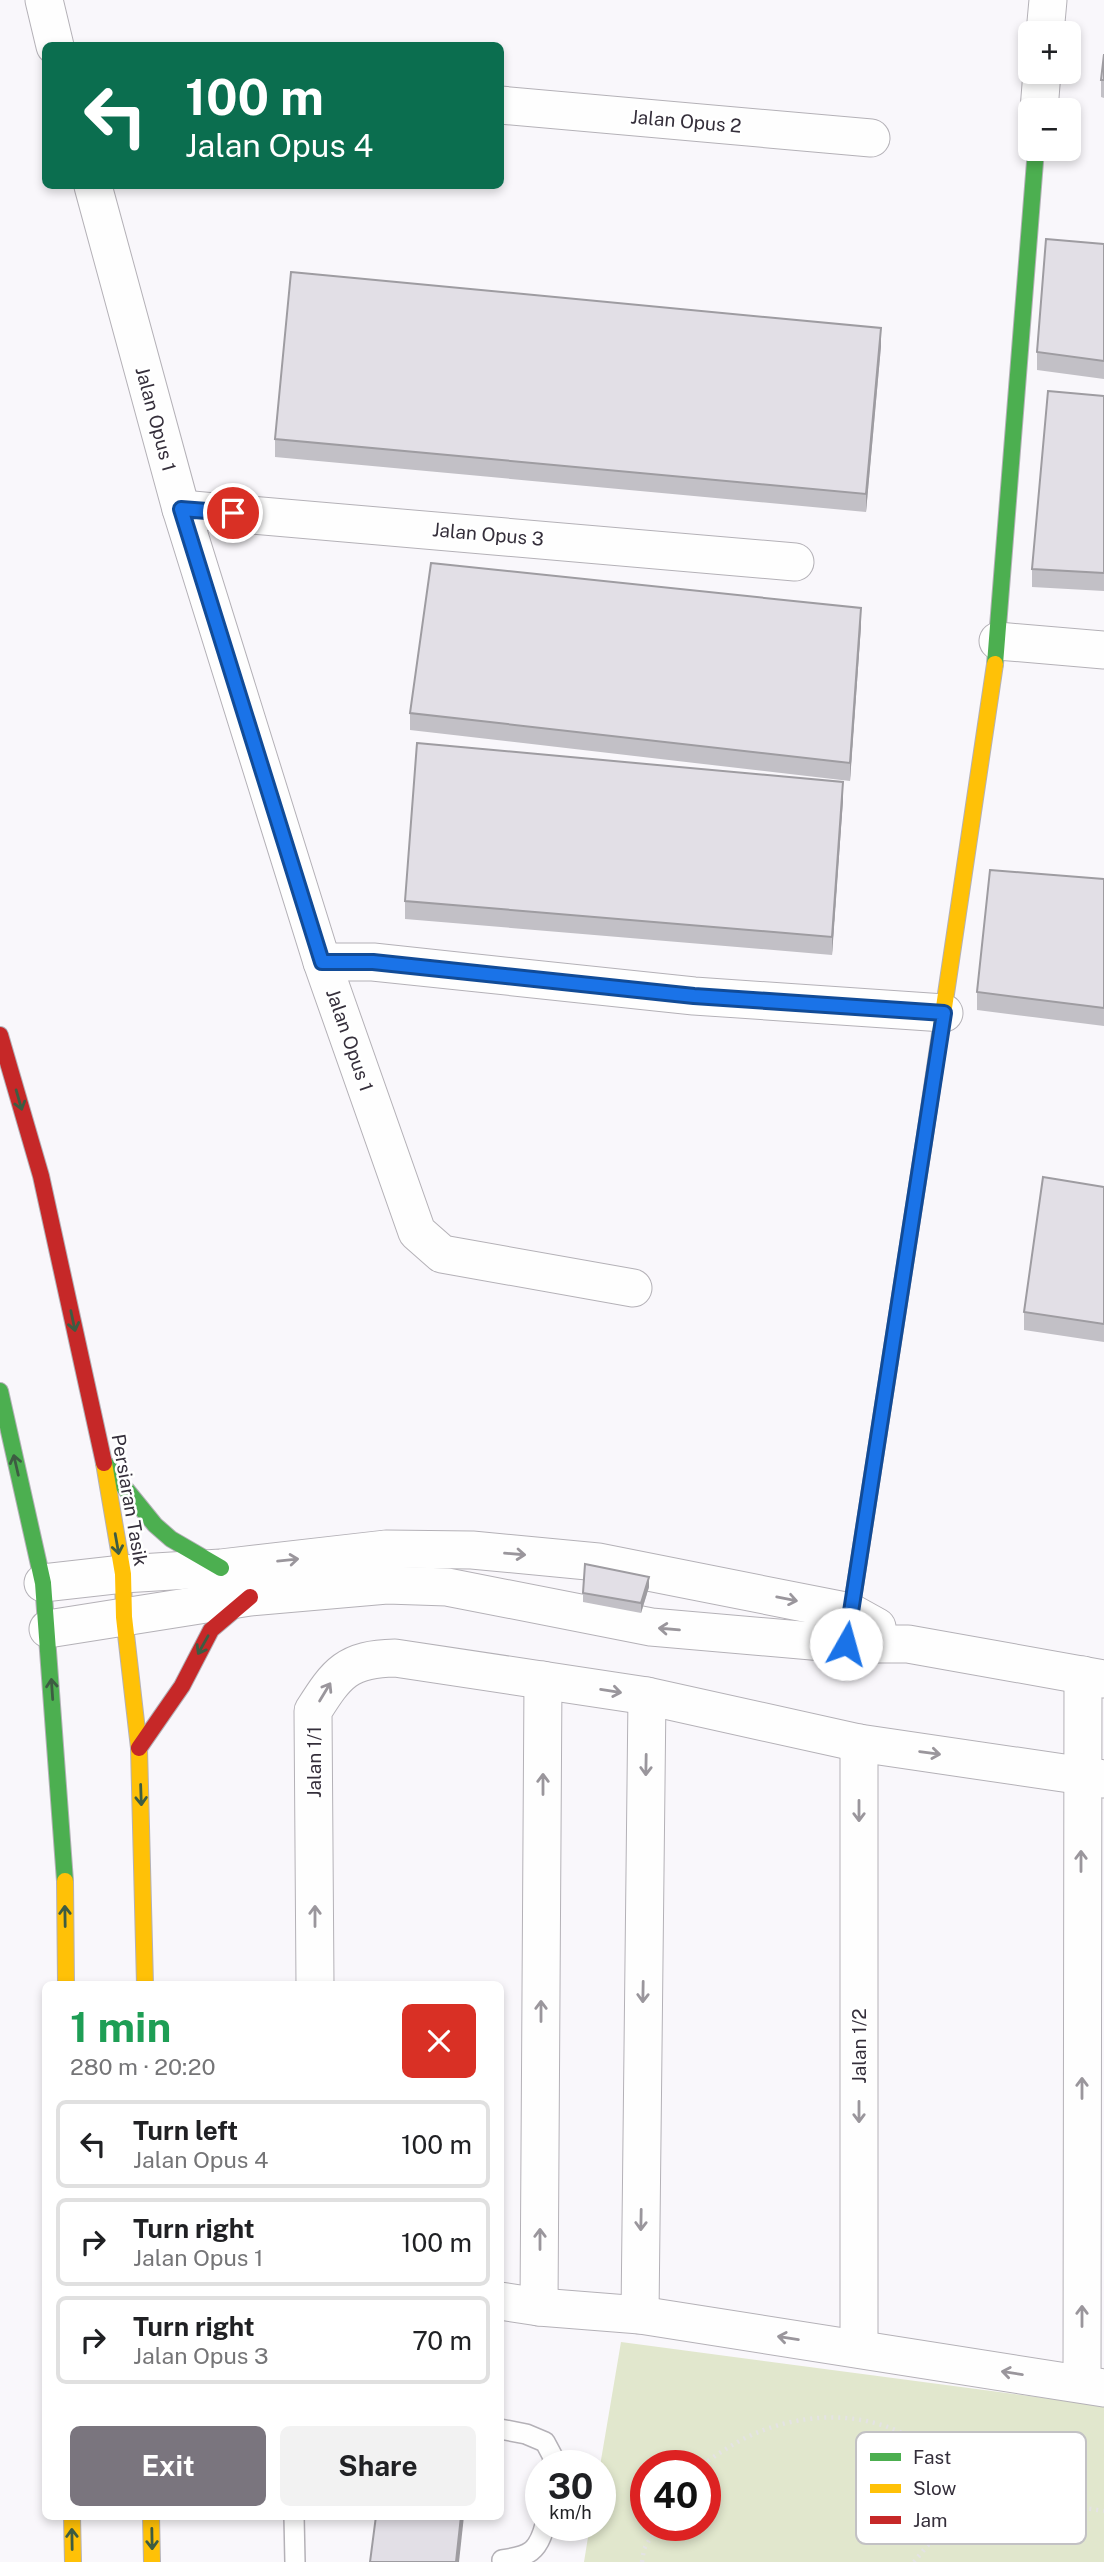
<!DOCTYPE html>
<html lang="en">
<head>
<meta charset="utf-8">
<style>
	body { margin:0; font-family:"Public Sans",sans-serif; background:#f2f2f2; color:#202124; height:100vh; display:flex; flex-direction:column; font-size:26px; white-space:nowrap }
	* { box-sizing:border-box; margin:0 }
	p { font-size:23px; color:#757577 }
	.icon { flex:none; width:38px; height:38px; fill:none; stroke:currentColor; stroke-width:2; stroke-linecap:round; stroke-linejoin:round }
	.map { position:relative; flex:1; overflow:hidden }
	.sheet { position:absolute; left:42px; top:1981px; width:462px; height:539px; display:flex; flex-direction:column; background:#fff; border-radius:10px; box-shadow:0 4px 10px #0003 }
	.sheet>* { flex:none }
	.hud { position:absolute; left:42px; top:42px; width:462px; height:147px; border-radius:10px; box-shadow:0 4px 10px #0003; background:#0b6e4f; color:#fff; overflow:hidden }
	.fabs { position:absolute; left:1018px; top:21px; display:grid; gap:14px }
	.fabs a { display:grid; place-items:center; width:63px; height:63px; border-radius:10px; background:#fff; box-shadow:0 4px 10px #0003; font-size:35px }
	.speed { position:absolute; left:525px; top:2450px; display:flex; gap:14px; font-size:35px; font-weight:700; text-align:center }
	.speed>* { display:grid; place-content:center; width:91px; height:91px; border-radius:50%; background:#fff; box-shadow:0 4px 10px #0003; line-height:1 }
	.speed small { font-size:18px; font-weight:400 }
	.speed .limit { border:10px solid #d22; background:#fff; color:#111 }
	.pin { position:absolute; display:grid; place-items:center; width:60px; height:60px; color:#fff; margin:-30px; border:4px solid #fff; border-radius:50%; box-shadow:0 2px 7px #0007 }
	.me { position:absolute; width:77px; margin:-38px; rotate:7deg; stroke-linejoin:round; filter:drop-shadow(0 0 5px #0008) }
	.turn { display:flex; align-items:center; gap:24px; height:147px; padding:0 28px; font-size:32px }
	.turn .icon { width:91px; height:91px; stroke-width:2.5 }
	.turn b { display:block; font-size:49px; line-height:60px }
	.round { display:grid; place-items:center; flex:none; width:74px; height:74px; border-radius:10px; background:#f2f2f2 }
	.summary { display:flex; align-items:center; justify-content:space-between; height:119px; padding:0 28px }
	h1 { font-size:42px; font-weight:700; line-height:52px; color:#1e9e55 }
	.cta { display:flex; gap:14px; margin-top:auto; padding:14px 28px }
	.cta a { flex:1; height:80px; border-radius:10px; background:#7a757e; color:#fff; font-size:28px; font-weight:700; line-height:80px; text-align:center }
	.cta a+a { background:#f2f2f2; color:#202124 }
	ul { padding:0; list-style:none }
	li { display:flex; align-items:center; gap:21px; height:88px; margin:0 14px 10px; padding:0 14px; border:4px solid #e0e0e0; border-radius:10px }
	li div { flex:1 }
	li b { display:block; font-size:26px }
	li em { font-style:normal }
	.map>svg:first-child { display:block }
	.green { fill:#e1e7cd; fill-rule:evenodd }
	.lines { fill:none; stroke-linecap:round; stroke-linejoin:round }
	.lane-casing { stroke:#b4b1b7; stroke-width:22 }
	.street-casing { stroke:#b4b1b7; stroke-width:39 }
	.fast-casing { stroke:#b4b1b7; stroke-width:18 }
	.slow-casing { stroke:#b4b1b7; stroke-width:18 }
	.jam-casing { stroke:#b4b1b7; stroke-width:18 }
	.path { stroke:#e4e3e4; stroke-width:4.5; stroke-dasharray:2 5; stroke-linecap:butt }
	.lane { stroke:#fefefe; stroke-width:19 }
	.street { stroke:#fefefe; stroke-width:37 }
	.fast { stroke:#4caf50; stroke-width:16 }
	.slow { stroke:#ffc107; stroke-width:16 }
	.jam { stroke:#c62828; stroke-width:16 }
	.wall { fill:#c2c0c6 }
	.shaded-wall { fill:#9e9ca1 }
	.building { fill:#e2dfe6; stroke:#9e9ca1; stroke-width:2 }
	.oneway { stroke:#3d5c42 }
	.oneway2 { stroke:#9a969c }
	.route-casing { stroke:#114b97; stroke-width:18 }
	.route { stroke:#1a73e8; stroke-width:12 }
	.labels { text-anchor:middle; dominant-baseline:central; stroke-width:5; stroke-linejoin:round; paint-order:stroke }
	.street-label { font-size:19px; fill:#352f3b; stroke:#fff }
	.key { fill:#fff; stroke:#c2c1c4; stroke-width:2 }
	.key-label { font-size:19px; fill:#352f3b }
</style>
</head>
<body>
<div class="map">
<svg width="1104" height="2562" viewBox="0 0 1104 2562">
	<rect width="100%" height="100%" fill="#f9f7fb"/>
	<path class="green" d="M621,2342L1104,2406V2562H584L590,2525H600V2466ZM646,2466H705V2525H646Z"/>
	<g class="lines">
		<g class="lane-casing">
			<g id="lane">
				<polyline points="500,2429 526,2434 545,2442 553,2457 552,2466"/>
				<polyline points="294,2516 295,2562"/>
				<path d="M502,2560C529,2556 538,2552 545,2525"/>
			</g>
		</g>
		<g class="street-casing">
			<g id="street">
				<polyline points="44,0 55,46"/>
				<polyline points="1045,33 1048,0"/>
				<polyline points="500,105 871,138"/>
				<polyline points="1039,110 1042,72"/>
				<polyline points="93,186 181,509 322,962 417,1232 442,1254 633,1288"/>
				<polyline points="181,509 795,562"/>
				<polyline points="998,641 1104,650"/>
				<polyline points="322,962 373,962 694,996 944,1013"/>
				<polyline points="43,1583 123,1574 221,1568 386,1549 472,1550 598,1562 850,1612 877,1627"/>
				<polyline points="48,1629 250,1597 387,1585 447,1587 651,1627 846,1644 908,1644 1104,1679"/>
				<path d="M315,1984L313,1711C337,1673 347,1659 395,1658L647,1696L859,1743L1104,1779"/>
				<polyline points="500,2301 539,2307 640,2315 1104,2388"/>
				<polyline points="539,2307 543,1680"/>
				<polyline points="640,2315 647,1696"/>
				<polyline points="859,2349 859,1743"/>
				<polyline points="1082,2384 1083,1675"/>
			</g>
		</g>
		<g class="fast-casing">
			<g id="fast">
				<polyline points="995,664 1036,149"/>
				<polyline points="0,1391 43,1583 65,1881"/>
				<polyline points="104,1462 155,1525 171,1539 221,1568"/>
				<polyline points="846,1644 924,1142"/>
			</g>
		</g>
		<g class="slow-casing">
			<g id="slow">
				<polyline points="924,1142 995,664"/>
				<polyline points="104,1463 123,1574 124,1617 139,1748 145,1984"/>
				<polyline points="65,1881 66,1984"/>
				<polyline points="72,2516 73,2562"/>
				<polyline points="151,2516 152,2562"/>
			</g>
		</g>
		<g class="jam-casing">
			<g id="jam">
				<polyline points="0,1035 41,1176 104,1463"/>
				<polyline points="139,1748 182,1686 211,1630 250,1597"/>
			</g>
		</g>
		<g class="path">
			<path d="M703,2466C710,2458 720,2453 729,2447C787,2411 869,2404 926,2448C948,2465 959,2489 970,2513"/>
			<polyline points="642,2562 644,2549 658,2525"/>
			<path d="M914,2562C924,2550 935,2535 947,2526C994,2493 1051,2503 1104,2511"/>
		</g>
		<use href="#lane" class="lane"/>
		<use href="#street" class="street"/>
		<use href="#fast" class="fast"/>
		<use href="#slow" class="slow"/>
		<use href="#jam" class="jam"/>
	</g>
	<g class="wall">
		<polygon points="1104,54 1104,98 1101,97 1101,80"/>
		<polygon points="1104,244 1104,379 1037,370 1037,352"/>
		<polygon points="881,346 866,512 275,457 275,439"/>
		<polygon points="1104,396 1104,591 1032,587 1032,569"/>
		<polygon points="861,626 850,781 410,730 410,713"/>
		<polygon points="843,800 832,955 405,919 405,901"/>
		<polygon points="1104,879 1104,1026 977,1010 977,992"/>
		<polygon points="1104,1187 1104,1342 1024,1330 1024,1312"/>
		<polygon points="649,1587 641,1613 583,1602 583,1593"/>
	</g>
	<g class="shaded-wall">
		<polygon points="881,328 881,346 866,512 866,494"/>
		<polygon points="861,608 861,626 850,781 850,763"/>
		<polygon points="843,782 843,800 832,955 832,937"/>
		<polygon points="649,1577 649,1587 641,1613 641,1603"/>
		<polygon points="461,2516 464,2516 459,2562 456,2562"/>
	</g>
	<g class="building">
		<polygon points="1104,54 1104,80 1101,80"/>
		<polygon points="1046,239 1104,244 1104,361 1037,352"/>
		<polygon points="291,272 881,328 866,494 275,439"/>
		<polygon points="1048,391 1104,396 1104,573 1032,569"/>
		<polygon points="431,563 861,608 850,763 410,713"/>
		<polygon points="417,743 843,782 832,937 405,901"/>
		<polygon points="990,870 1104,879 1104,1008 977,992"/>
		<polygon points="1043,1177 1104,1187 1104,1324 1024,1312"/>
		<polygon points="585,1564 649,1577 641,1603 583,1593"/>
		<polygon points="376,2516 461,2516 456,2562 370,2562"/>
	</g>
	<defs><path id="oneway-shaft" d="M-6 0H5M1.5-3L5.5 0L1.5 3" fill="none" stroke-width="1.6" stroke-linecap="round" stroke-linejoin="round" transform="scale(1.75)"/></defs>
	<g class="oneway">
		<use href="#oneway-shaft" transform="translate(19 1100) rotate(74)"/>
		<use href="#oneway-shaft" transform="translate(73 1321) rotate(78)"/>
		<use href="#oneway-shaft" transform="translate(16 1465) rotate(-103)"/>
		<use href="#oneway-shaft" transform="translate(117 1544) rotate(80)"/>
		<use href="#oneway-shaft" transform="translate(203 1645) rotate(119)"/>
		<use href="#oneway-shaft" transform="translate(52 1689) rotate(-94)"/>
		<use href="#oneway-shaft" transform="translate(141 1795) rotate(88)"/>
		<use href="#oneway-shaft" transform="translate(65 1916) rotate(-91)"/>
		<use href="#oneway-shaft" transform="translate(72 2539) rotate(-91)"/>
		<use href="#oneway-shaft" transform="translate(152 2539) rotate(89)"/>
	</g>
	<g class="oneway2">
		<use href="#oneway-shaft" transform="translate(515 1554) rotate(5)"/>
		<use href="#oneway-shaft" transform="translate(288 1560) rotate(-6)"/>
		<use href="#oneway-shaft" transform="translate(787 1599) rotate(11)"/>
		<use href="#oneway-shaft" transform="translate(669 1629) rotate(-175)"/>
		<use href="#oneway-shaft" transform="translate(611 1691) rotate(9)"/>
		<use href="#oneway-shaft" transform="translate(325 1692) rotate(-59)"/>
		<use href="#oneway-shaft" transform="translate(930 1753) rotate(8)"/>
		<use href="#oneway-shaft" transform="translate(646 1765) rotate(91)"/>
		<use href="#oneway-shaft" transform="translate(543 1784) rotate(-90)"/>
		<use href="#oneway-shaft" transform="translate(859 1811) rotate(90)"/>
		<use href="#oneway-shaft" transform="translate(1081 1861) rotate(-90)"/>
		<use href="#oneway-shaft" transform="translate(315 1916) rotate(-90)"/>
		<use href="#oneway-shaft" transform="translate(643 1992) rotate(91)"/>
		<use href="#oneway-shaft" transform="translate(541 2011) rotate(-90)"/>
		<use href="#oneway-shaft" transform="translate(1082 2088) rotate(-90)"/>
		<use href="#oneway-shaft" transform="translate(859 2112) rotate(90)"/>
		<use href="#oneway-shaft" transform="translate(641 2220) rotate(91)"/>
		<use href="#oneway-shaft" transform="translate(540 2239) rotate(-90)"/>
		<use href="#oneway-shaft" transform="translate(1082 2316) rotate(-90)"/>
		<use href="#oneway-shaft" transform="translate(788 2338) rotate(-171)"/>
		<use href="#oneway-shaft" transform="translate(1012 2373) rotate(-171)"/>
	</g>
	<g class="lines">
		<g class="route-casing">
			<polyline id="route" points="233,513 181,509 322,962 373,962 694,996 944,1013 846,1644"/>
		</g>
		<use href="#route" class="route"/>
	</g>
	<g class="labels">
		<g class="street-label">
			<text transform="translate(686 121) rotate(5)">Jalan Opus 2</text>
			<text transform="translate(156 419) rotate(75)">Jalan Opus 1</text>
			<text transform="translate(488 534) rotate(5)">Jalan Opus 3</text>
			<text transform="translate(350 1040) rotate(71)">Jalan Opus 1</text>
			<text transform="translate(130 1500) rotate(80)">Persiaran Tasik</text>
			<text transform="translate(314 1762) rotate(-90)">Jalan 1/1</text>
			<text transform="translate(859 2046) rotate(-90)">Jalan 1/2</text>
		</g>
	</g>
	<rect x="856" y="2432" width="230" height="112" rx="10" class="key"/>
	<rect x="870" y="2453" width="31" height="8" fill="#4caf50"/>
	<rect x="870" y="2484" width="31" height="9" fill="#ffc107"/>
	<rect x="870" y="2516" width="31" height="8" fill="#c62828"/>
	<g class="key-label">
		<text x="913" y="2464">Fast</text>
		<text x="913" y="2495">Slow</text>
		<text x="913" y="2527">Jam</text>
	</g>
</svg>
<div class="fabs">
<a>+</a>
<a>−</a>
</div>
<div class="speed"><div>30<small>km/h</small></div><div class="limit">40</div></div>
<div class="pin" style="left:233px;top:513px;background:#d93025"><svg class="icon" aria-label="arrive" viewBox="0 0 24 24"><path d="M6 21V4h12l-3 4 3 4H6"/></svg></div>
<svg class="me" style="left:846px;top:1644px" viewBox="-20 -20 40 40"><circle r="19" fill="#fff"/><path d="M0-13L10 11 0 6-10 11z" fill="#1a73e8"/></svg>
<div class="hud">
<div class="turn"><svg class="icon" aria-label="left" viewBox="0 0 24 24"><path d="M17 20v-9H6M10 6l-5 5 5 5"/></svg><div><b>100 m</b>Jalan Opus 4</div></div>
</div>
<section class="sheet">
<div class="summary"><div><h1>1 min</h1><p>280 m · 20:20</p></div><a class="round" style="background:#d93025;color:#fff"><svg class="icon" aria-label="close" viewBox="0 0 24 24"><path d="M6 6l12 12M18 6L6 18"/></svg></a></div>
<ul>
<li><svg class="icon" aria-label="left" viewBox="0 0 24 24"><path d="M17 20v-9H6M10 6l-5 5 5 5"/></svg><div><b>Turn left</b><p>Jalan Opus 4</p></div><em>100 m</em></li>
<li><svg class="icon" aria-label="right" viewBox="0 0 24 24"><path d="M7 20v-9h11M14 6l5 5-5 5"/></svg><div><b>Turn right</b><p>Jalan Opus 1</p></div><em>100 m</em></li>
<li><svg class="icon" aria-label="right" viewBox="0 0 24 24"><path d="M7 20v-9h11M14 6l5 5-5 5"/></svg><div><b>Turn right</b><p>Jalan Opus 3</p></div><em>70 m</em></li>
</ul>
<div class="cta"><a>Exit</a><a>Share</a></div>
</section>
</div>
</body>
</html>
